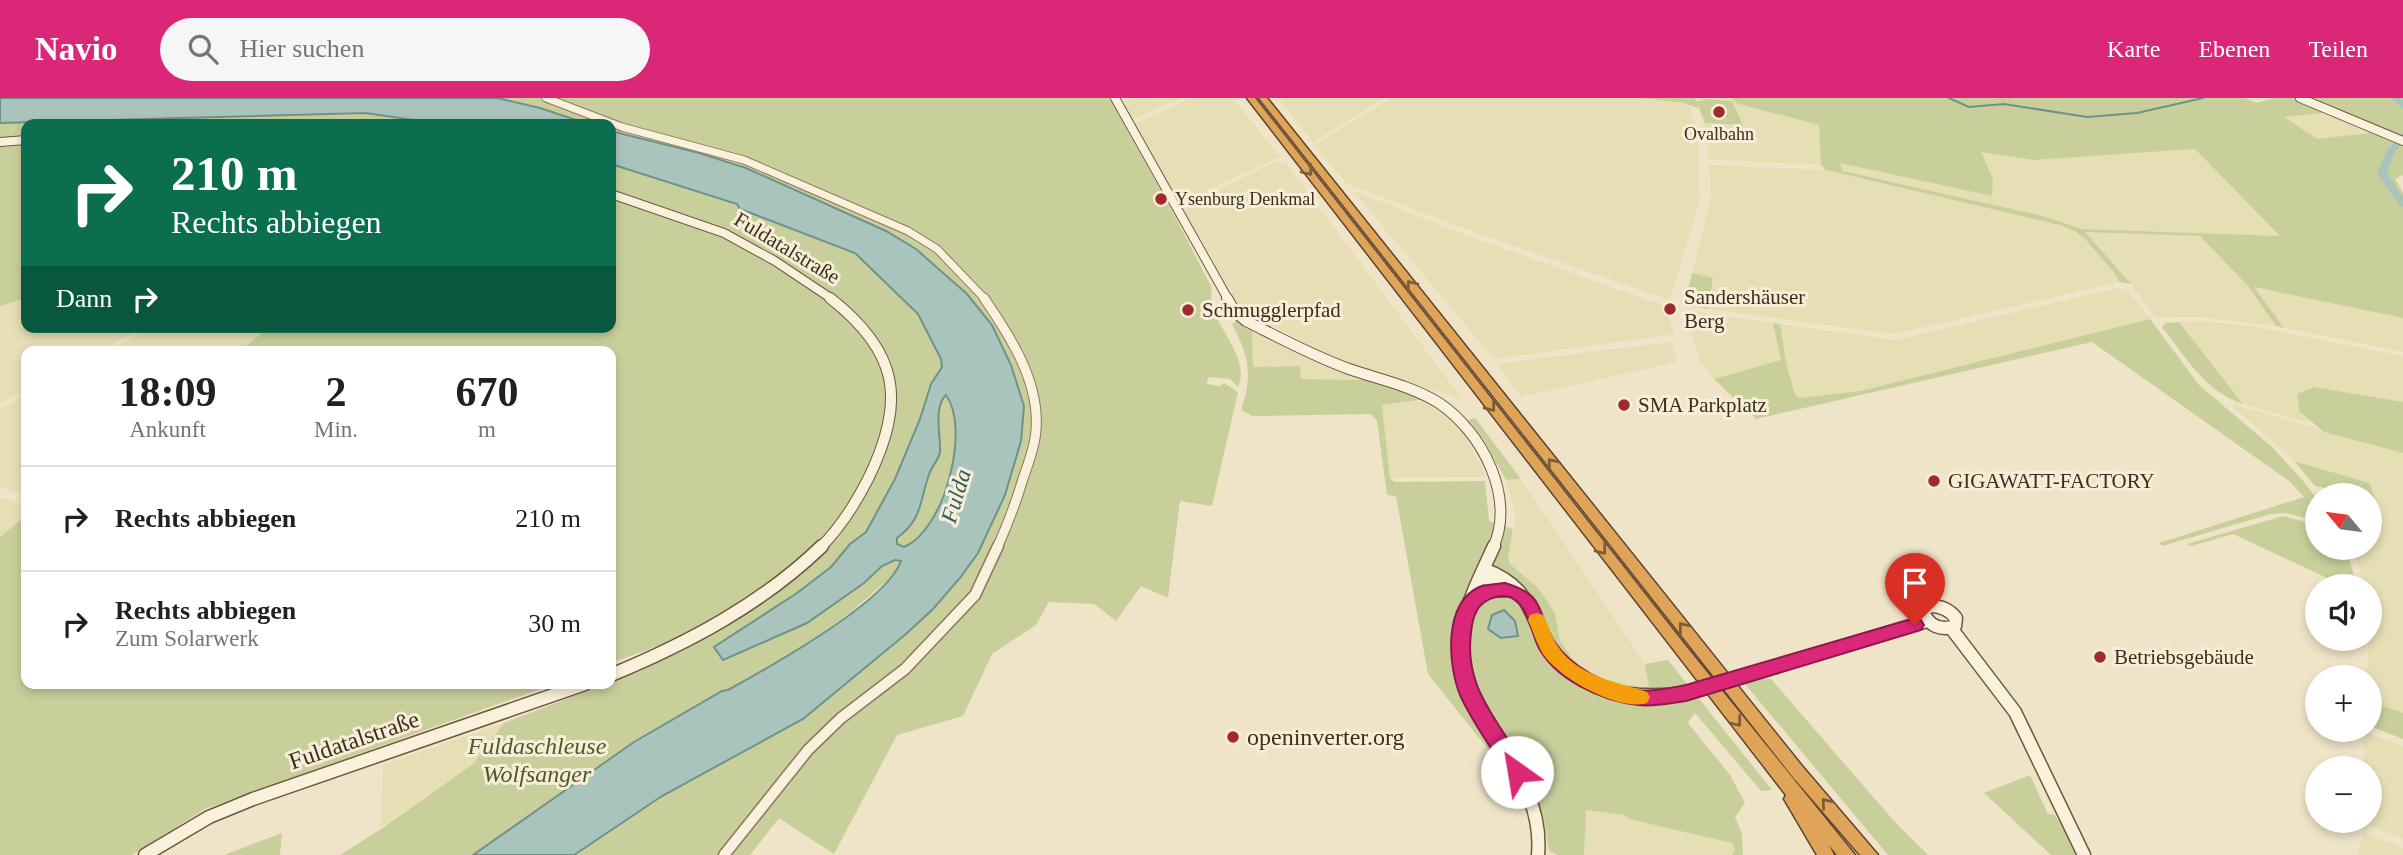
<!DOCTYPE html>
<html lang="de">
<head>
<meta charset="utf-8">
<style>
	body { margin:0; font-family:"Times New Roman",serif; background:#f6f6f6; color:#202124; height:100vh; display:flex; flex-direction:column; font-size:26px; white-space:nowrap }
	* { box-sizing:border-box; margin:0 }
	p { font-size:23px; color:#757577 }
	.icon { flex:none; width:38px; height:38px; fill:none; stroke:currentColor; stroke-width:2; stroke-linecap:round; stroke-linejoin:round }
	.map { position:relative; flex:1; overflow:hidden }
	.drawer { position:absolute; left:21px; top:248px; width:595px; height:343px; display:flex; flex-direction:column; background:#fff; border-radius:14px; box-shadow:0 4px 10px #0003 }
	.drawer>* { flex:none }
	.hud { position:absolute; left:21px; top:21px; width:595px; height:214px; border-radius:14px; box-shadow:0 4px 10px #0003; background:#0b6e4f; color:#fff; overflow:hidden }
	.needle { width:46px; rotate:299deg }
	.fabs { position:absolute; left:2305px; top:385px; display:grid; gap:14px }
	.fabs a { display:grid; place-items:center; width:77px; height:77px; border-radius:50%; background:#fff; box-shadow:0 4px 10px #0003; font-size:35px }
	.pin { position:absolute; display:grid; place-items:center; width:60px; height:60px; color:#fff; margin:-72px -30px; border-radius:50% 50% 50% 0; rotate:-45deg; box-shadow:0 0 7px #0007 }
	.pin .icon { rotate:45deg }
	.me { position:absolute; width:77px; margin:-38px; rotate:328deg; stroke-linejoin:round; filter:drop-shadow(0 0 5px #0008) }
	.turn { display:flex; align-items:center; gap:24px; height:147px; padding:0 35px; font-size:32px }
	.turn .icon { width:91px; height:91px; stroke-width:2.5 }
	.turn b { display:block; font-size:49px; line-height:60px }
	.then { display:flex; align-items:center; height:66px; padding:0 35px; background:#0003; gap:14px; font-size:26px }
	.eta { display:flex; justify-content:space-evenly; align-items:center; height:119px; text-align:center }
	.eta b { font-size:42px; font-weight:600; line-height:49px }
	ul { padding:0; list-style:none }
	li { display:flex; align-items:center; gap:21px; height:105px; padding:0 35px; border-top:2px solid #e0e0e0 }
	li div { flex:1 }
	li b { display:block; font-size:26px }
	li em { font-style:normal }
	header { display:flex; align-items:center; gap:42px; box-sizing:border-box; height:98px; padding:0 35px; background:#db2777; color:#fff }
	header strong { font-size:33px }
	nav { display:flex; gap:38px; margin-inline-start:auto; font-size:24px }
	.search { width:490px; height:63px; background:#f6f6f6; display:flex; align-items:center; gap:18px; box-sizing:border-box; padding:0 24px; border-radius:38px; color:#757577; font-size:26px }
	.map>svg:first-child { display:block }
	.farmland { fill:#e6deb5 }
	.green { fill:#c9cf9b; fill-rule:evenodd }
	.water { fill:#a9c4bc; stroke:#6f938a; stroke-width:2; fill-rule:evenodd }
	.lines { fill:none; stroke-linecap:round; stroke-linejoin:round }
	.stream { stroke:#6f938a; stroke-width:2 }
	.river { fill:#a9c4bc; fill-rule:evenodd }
	.tertiary-far2-casing { stroke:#8d765c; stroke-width:9 }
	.tertiary-far1-casing { stroke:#8d765c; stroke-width:11 }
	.tertiary-casing { stroke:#8d765c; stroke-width:13 }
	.secondary-far2-casing { stroke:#6f573f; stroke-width:10 }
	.secondary-far1-casing { stroke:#6f573f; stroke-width:12 }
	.secondary-casing { stroke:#6f573f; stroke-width:15 }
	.motorway-casing { stroke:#5b4430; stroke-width:3 }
	.tertiary-far2 { stroke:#faf1dc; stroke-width:7 }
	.tertiary-far1 { stroke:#faf1dc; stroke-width:9 }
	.tertiary { stroke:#faf1dc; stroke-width:10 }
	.secondary-far2 { stroke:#faf1dc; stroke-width:8 }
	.secondary-far1 { stroke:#faf1dc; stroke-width:10 }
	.secondary { stroke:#faf1dc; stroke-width:12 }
	.motorway { fill:#e0a458; fill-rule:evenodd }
	.secondary-bridge-casing { stroke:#6f573f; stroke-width:15; stroke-linecap:butt }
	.secondary-bridge { stroke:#faf1dc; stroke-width:12 }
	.oneway { stroke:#7e5d36 }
	.route { fill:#db2777; stroke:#8e194d; stroke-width:2 }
	.slow { fill:#f59e0b }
	.poi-dot { fill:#9e2a2b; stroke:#f7eed8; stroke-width:2.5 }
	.labels { text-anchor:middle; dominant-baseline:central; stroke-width:6; stroke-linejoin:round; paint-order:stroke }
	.far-poi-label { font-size:18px; fill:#3d2e20; stroke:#f7eed8 }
	.street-label { font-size:21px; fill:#3d2e20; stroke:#f7eed8 }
	.poi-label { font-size:21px; fill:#3d2e20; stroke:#f7eed8; text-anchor:start }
	.water-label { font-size:23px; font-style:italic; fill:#2f5d5a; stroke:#f7eed8 }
	.near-poi-label { font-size:24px; fill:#3d2e20; stroke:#f7eed8; text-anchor:start }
	.near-street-label { font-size:24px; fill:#3d2e20; stroke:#f7eed8 }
	.near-park-label { font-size:24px; font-style:italic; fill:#4d5a26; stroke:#f7eed8 }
</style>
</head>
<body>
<header>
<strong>Navio</strong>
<div class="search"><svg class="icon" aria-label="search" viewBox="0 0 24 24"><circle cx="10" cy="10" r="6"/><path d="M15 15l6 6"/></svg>Hier suchen</div>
<nav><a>Karte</a><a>Ebenen</a><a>Teilen</a></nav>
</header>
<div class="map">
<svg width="2403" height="757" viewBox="0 0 2403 757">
	<rect width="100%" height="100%" fill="#f0e4c8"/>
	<g class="farmland">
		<polygon points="1141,0 1182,0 1132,22 1123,3"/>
		<polygon points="1193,0 1233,0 1280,59 1179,105 1135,25"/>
		<polygon points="1278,0 1385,0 1313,44"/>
		<polygon points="1391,0 1640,0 1683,5 1689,8 1698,37 1700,102 1670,202 1477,135 1347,86 1314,47"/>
		<polygon points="1695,0 1732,0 1738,6 1819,27 1821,67 1709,61 1706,33"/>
		<polygon points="2326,15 2371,35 2317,41 2283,19"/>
		<polygon points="2195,51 2281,138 2082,131 2043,118 1843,73 1840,64 1992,98 1993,81 1981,54 2033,62"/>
		<polygon points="1276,63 1286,65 1462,301 1360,270 1313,249 1241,211 1183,110"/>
		<polygon points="1709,67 1826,72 2060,127 2076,134 2085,141 2116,177 2119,184 1893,236 1708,211 1713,180 1692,175 1711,99"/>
		<polygon points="1353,93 1479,142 1664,208 1675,236 1494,261"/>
		<polygon points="2084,134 2200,138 2248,188 2276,228 2198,219 2156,220 2131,186"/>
		<polygon points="2253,189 2403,220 2403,254 2284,230"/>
		<polygon points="2119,190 2130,195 2150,221 1860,293 1799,300 1795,297 1786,264 1780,226 1896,242"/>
		<polygon points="26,200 26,229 144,229 98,254 26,254 26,292 0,306 0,208"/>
		<polygon points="1692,213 1773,225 1781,262 1714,281 1701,264 1690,232 1685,218"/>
		<polygon points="2201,223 2252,228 2403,258 2403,304 2314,289 2300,314 2309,322 2307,324 2243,306 2179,224"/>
		<polygon points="152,229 270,229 238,254 106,254"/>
		<polygon points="1252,231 1373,282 1301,281 1300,268 1253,269"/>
		<polygon points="1671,244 1677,264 1521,299 1497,266"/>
		<polygon points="26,297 26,397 0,389 0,311"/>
		<polygon points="1422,303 1446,316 1464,336 1486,379 1390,380 1382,307"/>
		<polygon points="2235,307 2403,355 2403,615 2370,603 2370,579 2367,579 2370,488 2364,488 2354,450 2370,450 2370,398 2373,398 2370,385 2294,362 2233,309"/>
		<polygon points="1521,381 1645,566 1649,589 1628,590 1597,579 1574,563 1560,543 1555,515 1539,491 1510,467 1508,460 1516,418 1506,382"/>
		<polygon points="0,399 26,408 26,416 0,439"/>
		<polygon points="504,625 473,666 380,730 383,667"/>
		<polygon points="2363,634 2403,648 2403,741 2369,727 2370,670 2365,670"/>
		<polygon points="1585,712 1624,717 1629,721 1732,745 1735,751 1732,757 1584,757"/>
		<polygon points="2364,735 2403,750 2403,757 2357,757"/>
	</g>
	<g class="green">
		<path d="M497,0H1109L1172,113L1212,190C1205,224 1253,256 1238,289L1230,281L1208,279L1207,286L1220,288L1224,285L1238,294L1212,408L1180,403L1168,500L1141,488L1116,523L1094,506L1049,504L1036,527L992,556L963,618L897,637L834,756L779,720L750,757H574L933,511L978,455L1005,397L1024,308L1011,267L992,227L967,196L942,172L916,151L886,133L731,65L611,33V26C575,26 534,8 497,0Z"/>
		<polygon points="1640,0 1695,0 1696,4 1705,1 1732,3 1743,27 1705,25 1698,6 1698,10 1683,5"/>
		<path d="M1732,0H2245L2256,5L2274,0H2403V77L2395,81L2403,95V220L2254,189L2284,230L2276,228L2248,188L2200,138L2085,134L2131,186L2119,184L2116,177L2085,141L2076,134L2060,127L1826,72L1821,67L1819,27L1738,6ZM2325,15L2369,34V35L2317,41L2284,19ZM2195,51L2280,138L2082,131L2043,118L1843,73L1840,65L1992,98L1993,81L1981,54L2033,62Z"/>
		<polygon points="365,15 442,26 26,26 26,200 0,208 0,25"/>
		<polygon points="611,66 738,106 741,111 855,155 918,216 941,261 946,297 954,312 956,348 951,374 934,418 902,463 898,473 851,514 794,556 728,592 722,593 634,644 473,757 340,757 381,731 473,666 504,625 604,586 611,586 611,584 685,552 674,542 611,565 611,254 238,254 270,229 611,229"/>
		<polygon points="1692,175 1713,180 1708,211 1684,207"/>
		<polygon points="2150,221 2199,287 2272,349 2304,384 2317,401 2317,423 2286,415 2271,416 2162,448 2159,445 2304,399 2289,383 2092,244 1756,321 1714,281 1781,262 1773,225 1780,226 1786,264 1795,297 1799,300 1860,293"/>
		<path d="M1237,222L1252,231L1253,269L1300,268L1301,281L1373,282L1428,301L1382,307L1390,380L1394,384L1485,383L1489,423L1513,431L1508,460L1510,466L1539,491L1555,515L1560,543L1574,563L1597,579L1628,590L1649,589L1645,566L1668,562L1772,692L1761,693L1695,615L1688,625L1730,677L1745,705L1735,719L1742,736L1743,757H1732L1735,751L1732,745L1629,721L1624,717L1586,712L1584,757H1558L1549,753L1544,721L1536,699L1519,690L1428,576L1396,398L1387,397L1377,323L1371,316L1252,318L1241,312C1253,277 1249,258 1232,226Z"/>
		<path d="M2179,224L2243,306C2205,294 2186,259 2162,229L2165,225Z"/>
		<polygon points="2314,289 2403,304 2403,355 2324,334 2300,314 2297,296"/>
		<polygon points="1475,320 1521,381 1506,382 1483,341 1468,322"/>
		<polygon points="2294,363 2370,385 2374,399 2315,388"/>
		<polygon points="26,417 26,586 554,586 205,711 132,757 0,757 0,439"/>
		<polygon points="2283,418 2317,427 2317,450 2346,450 2357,488 2344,488 2233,436 2191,448 2187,446"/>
		<polygon points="1756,581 1771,581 1895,724 1928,757 1888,757 1744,585"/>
		<polygon points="2370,603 2403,615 2403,641 2370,628"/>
		<polygon points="2030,677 2048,716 2055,717 2079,757 2051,757 1984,695"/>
		<polygon points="282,735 280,757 224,757"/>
	</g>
	<g class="water">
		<polygon points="0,0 497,0 540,10 588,26 442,26 365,15 0,25"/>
		<path d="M611,33L699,55L746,70L886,133L916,151L967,196L992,227L1011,267L1024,308L1021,343L1005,397L978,455L960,480L933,511L906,536L803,621L662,698L574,757H473L634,644L722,593L728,592C768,570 887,504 901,463L895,462L882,468L864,485L807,525L723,562L714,549L797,495L831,469L850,446L866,434L895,381L920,321L931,286L942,269L941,261L918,216L855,155L740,111L737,106L611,66ZM946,297C971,331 944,433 904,449L897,446V440C924,420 919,402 930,374C933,367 939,361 940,354C941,338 933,309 946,297Z"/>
		<polygon points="1504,512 1515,523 1518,538 1501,540 1488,531 1492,517"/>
	</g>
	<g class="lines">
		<polyline class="stream" points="1949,0 1969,9 2004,6 2087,19 2137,15 2203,0"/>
		<g class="river">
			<polygon points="2392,0 2401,0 2403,3 2403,11"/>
			<polygon points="2403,36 2403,44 2394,55 2387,76 2403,99 2403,109 2400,108 2377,76 2386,54 2400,37"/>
		</g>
		<g class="tertiary-far2-casing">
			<polyline id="tertiary-far2" points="546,0 622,29 744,62 908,133 937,151 985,201"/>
		</g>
		<g class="tertiary-far1-casing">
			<path id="tertiary-far1" d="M984,200C1010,238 1040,284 1036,332C1035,350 1027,368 1022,384C1015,407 1007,428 997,450"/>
		</g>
		<g class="tertiary-casing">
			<polyline id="tertiary" points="724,757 808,652 841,620 905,571 975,497 998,448"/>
		</g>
		<g class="secondary-far2-casing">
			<g id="secondary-far2">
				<polyline points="1115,0 1228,201"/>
				<polyline points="2300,0 2403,43"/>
				<polyline points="164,26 223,26"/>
				<polyline points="291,26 383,26"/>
				<polyline points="0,44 26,42"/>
				<polyline points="611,96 724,135 775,163 832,201"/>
			</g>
		</g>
		<g class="secondary-far1-casing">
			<g id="secondary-far1">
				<path d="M1227,200L1235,214L1246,223C1280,240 1313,258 1349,271C1378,281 1412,288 1439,305C1482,334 1516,399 1493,450"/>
				<path d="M820,450C841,429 856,405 869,379C906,302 899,254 830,200"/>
			</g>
		</g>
		<g class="secondary-casing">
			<g id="secondary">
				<path d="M1494,448C1480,479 1463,510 1460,545C1453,626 1546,666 1538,757"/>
				<path d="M1484,471C1527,488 1526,506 1544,542C1571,595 1634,602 1686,595"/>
				<polyline points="1481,478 1508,491"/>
				<polyline points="1471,504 1488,493 1511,492"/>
				<path d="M1930,508C1941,508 1949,511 1956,520L1955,528C1941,533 1929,528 1923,514Z"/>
				<polyline points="1951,530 2015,614 2084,757"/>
				<path d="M611,577C688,545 762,506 822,448"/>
				<polyline points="1747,577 1927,523"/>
				<polyline points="145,757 209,719 253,701 585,586"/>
			</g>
		</g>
		<g class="motorway-casing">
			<g id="motorway">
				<polygon points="1247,0 1255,0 1685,547 1855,757 1837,757 1829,747 1834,757 1817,757 1787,706 1784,701 1786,697"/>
				<polygon points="1259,0 1267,0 1802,668 1878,757 1860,757 1792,678"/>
			</g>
		</g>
		<use href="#tertiary-far2" class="tertiary-far2"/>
		<use href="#tertiary-far1" class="tertiary-far1"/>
		<use href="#tertiary" class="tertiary"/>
		<use href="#secondary-far2" class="secondary-far2"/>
		<use href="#secondary-far1" class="secondary-far1"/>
		<use href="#secondary" class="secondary"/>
		<use href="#motorway" class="motorway"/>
		<g class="secondary-bridge-casing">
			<polyline id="secondary-bridge" points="1686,595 1747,577"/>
		</g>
		<use href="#secondary-bridge" class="secondary-bridge"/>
	</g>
	<defs><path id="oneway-chevron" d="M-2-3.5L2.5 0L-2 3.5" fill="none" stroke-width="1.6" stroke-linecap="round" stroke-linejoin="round" transform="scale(1.75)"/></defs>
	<g class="oneway">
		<use href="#oneway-chevron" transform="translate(1308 73) rotate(52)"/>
		<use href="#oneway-chevron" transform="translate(1411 187) rotate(-128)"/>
		<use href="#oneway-chevron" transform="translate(1491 309) rotate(52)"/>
		<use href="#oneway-chevron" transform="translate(1552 365) rotate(-128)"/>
		<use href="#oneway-chevron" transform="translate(1602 452) rotate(52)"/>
		<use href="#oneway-chevron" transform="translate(1683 529) rotate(-129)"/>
		<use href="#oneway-chevron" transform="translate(1737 624) rotate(52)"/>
		<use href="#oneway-chevron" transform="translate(1826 705) rotate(-130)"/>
	</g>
	<path class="route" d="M1505,485C1548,498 1535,513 1554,543C1571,570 1607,587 1637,592C1653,594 1670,590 1686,587L1915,520L1921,522L1924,527L1921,532L1686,603C1670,605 1654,609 1638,607C1602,603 1553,581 1537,546C1531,531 1527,508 1512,500C1503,495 1489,500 1482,506C1474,513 1472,524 1471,535C1463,593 1503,626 1527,674L1524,680L1517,682L1510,680C1494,653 1473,626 1460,597C1448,567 1443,506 1479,489C1486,486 1497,486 1505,485Z"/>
	<path class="slow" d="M1537,515L1543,517C1548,526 1551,538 1557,547C1577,579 1616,583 1647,594L1650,599L1647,605C1619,614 1559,580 1543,556C1537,546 1533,533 1528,522L1530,517Z"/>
	<g class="poi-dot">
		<circle cx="1719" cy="14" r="7"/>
		<circle cx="1161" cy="101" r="7"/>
		<circle cx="1670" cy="211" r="7"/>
		<circle cx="1188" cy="212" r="7"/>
		<circle cx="1624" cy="307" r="7"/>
		<circle cx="1934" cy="383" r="7"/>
		<circle cx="2100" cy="559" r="7"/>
		<circle cx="1233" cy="639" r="7"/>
	</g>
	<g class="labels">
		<g class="far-poi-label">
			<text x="1719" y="36">Ovalbahn</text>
			<text x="1175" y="101" text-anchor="start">Ysenburg Denkmal</text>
		</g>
		<g class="street-label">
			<text transform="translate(787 150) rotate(31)">Fuldatalstraße</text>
		</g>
		<g class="poi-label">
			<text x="1684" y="199">Sandershäuser<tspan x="1684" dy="24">Berg</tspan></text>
			<text x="1202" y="212">Schmugglerpfad</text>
			<text x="1638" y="307">SMA Parkplatz</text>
			<text x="1948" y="383">GIGAWATT-FACTORY</text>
			<text x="2114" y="559">Betriebsgebäude</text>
		</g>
		<g class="water-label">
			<text transform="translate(956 398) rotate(-73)">Fulda</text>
		</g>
		<g class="near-poi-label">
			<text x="1247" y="639">openinverter.org</text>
		</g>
		<g class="near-street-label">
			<text transform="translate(354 642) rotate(-19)">Fuldatalstraße</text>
		</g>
		<g class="near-park-label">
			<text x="537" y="648">Fuldaschleuse<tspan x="537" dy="28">Wolfsanger</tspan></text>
		</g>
	</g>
</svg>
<div class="fabs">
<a><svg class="needle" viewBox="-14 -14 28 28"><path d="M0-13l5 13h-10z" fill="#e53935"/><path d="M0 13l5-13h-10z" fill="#757577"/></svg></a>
<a><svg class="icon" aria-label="sound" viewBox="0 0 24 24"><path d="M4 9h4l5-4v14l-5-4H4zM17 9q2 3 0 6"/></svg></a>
<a>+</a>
<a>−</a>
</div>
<div class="pin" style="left:1915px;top:527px;background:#d93025"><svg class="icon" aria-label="arrive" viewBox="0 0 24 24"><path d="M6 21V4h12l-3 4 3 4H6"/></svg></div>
<svg class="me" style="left:1517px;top:674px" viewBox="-20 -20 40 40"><circle r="19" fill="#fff"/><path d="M0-13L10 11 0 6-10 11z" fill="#db2777"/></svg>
<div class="hud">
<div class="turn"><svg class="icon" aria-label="right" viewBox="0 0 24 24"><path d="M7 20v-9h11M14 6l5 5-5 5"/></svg><div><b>210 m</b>Rechts abbiegen</div></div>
<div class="then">Dann<svg class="icon" aria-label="right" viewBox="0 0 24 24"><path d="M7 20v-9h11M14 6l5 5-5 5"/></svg></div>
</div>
<section class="drawer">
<div class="eta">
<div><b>18:09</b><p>Ankunft</p></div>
<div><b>2</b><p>Min.</p></div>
<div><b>670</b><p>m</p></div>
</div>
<ul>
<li><svg class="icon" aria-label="right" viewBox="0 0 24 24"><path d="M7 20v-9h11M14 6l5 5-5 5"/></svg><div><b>Rechts abbiegen</b></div><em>210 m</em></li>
<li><svg class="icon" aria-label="right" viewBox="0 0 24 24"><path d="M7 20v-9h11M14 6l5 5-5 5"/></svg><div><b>Rechts abbiegen</b><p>Zum Solarwerk</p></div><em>30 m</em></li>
</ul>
</section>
</div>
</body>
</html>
